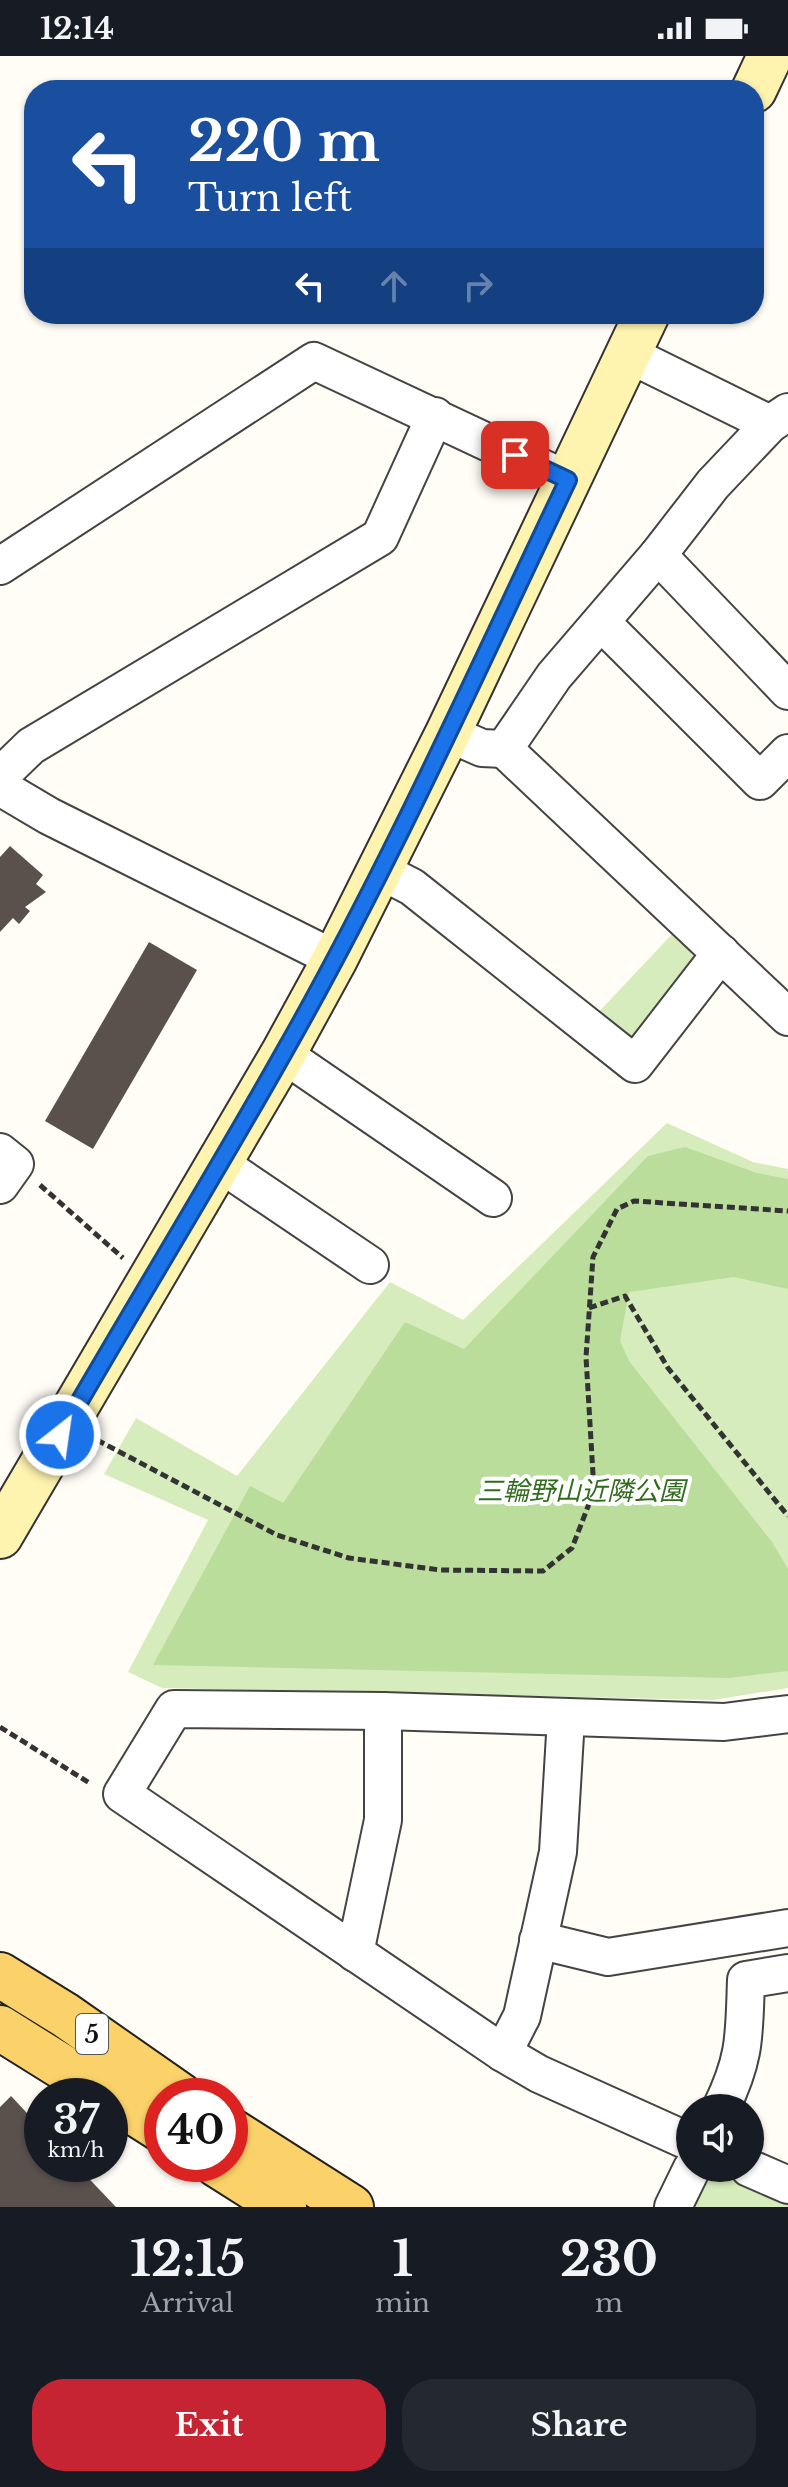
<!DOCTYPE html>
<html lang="en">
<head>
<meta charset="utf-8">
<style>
	body { margin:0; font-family:"Libre Baskerville","Noto Sans JP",serif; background:#242831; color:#f1f3f6; height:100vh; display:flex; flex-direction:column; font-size:30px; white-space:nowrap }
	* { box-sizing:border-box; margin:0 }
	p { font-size:26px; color:#9ea1a6 }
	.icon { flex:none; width:44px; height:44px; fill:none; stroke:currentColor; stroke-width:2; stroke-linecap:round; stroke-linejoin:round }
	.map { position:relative; height:2151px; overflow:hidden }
	.panel { display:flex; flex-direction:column; background:#171b24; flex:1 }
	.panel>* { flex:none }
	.hud { position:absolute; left:24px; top:24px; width:740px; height:244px; border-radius:32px; box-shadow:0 2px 6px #0004; background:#1a4fa0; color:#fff; overflow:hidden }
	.buttons { position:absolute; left:676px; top:2038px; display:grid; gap:16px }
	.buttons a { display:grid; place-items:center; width:88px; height:88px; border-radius:50%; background:#171b24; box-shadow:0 2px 6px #0004; font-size:40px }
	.speed { position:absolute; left:24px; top:2022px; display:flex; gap:16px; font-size:40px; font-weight:700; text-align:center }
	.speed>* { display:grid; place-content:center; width:104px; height:104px; border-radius:50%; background:#171b24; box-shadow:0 2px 6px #0004; line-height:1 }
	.speed small { font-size:20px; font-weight:400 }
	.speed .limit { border:12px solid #d22; background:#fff; color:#111 }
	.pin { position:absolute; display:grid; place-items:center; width:68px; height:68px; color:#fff; margin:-34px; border-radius:16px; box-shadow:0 4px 12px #0006 }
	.me { position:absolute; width:88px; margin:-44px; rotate:30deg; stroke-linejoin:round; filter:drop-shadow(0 0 6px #0008) }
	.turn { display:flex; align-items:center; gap:28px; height:168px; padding:0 32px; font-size:36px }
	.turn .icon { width:104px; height:104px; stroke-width:2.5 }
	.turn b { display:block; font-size:56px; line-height:68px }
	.lanes { display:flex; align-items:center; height:76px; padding:0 32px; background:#0003; justify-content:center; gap:40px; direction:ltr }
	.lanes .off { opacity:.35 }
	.eta { display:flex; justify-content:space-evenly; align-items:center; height:136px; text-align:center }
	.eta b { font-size:48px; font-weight:800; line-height:56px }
	.primary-button { display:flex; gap:16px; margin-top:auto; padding:16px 32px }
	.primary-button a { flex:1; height:92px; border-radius:32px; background:#c62432; color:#fff; font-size:32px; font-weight:800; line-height:92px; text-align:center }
	.primary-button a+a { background:#242831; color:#f1f3f6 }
	.status { display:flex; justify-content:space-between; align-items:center; height:56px; padding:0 40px; background:#171b24; direction:ltr }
	.status svg { height:22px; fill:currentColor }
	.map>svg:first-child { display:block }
	.green { fill:#d7ecbc }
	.forest { fill:#bbdd9b }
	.building { fill:#5a514d }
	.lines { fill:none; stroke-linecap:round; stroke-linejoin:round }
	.street-casing { stroke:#444; stroke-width:40 }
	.secondary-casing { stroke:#333; stroke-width:48 }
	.primary-casing { stroke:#222; stroke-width:48 }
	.path { stroke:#333; stroke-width:5; stroke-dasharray:8 4; stroke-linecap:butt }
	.street { stroke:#fff; stroke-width:36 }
	.secondary { stroke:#fff3b0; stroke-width:44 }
	.primary { stroke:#fbd269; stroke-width:44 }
	.route-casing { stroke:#114b97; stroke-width:20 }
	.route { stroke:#1a73e8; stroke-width:14 }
	.labels { text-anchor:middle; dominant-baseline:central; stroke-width:8; stroke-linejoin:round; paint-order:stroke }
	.shield { fill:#fff; stroke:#585858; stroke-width:2 }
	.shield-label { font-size:24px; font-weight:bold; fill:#111 }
	.park-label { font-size:26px; font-style:italic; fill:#316c1e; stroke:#fff }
</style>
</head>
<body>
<div class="status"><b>12:14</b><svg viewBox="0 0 49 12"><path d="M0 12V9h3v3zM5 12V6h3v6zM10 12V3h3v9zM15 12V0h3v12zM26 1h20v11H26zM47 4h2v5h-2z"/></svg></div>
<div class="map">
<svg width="788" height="2151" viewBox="0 0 788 2151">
	<rect width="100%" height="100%" fill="#fffdf5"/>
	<g class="green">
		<polygon points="675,875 700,895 637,983 622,984 594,961"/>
		<polygon points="667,1067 753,1106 788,1113 788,1632 713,1644 162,1632 128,1616 208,1464 104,1418 136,1362 237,1420 390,1226 463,1264"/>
		<polygon points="718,2114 788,2146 788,2151 691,2151 704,2122"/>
	</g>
	<polygon class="forest" points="685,1091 757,1117 788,1123 788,1233 734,1221 629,1236 620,1285 629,1305 772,1486 788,1513 788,1615 729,1622 153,1609 250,1430 283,1447 405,1266 464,1293 648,1100"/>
	<g class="building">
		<polygon points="10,790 43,819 36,828 46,836 25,851 30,855 19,868 13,862 0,876 0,801"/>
		<polygon points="149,886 197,914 93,1093 45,1065"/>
		<polygon points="11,2040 42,2073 42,2108 75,2108 116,2151 0,2151 0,2051"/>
	</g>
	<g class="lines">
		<g class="street-casing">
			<g id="street">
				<polyline points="628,298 770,368"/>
				<polyline points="658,499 788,635"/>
				<polyline points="0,510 314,305 568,424"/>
				<polyline points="601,566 760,725 788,697"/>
				<polyline points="448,677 482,692 504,693 554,620 658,499 713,428 770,368 788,356"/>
				<polyline points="504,693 788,961"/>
				<polyline points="0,720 31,690 380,481 435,360"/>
				<polyline points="0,731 49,760 335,903"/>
				<polyline points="381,815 412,831 635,1008 721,897"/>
				<polyline points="283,998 493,1142"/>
				<polyline points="0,1096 15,1108 0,1129"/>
				<polyline points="219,1107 370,1209"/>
				<polyline points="538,1884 608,1901 788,1872"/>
				<polyline points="355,1897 383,1764 383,1655"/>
				<polyline points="503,1997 522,1960 558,1796 566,1662"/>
				<path d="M721,2052C746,2001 744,1979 746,1924L788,1917"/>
				<polyline points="690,2086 539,2018 503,1997 122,1738 174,1653 383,1655 724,1666 788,1658"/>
				<polyline points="749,2112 788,2129"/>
				<polyline points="673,2151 692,2112"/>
			</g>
		</g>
		<g class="secondary-casing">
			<g id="secondary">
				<polyline points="754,34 770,0"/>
				<polyline points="0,1480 283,998 335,903 448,677 647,258"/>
			</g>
		</g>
		<g class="primary-casing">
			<g id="primary">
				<polyline points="0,1919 65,1959 181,2040"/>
				<polyline points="0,1972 109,2040"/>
				<polyline points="110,2041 162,2074"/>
				<polyline points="230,2074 351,2151"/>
				<polyline points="216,2108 284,2151"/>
			</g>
		</g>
		<g class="path">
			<polyline points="40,1129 123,1202"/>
			<polyline points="589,1252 625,1240 668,1312 788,1460"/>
			<polyline points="97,1384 277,1479 349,1502 440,1514 543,1515 572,1492 594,1435 586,1301 593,1201 617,1153 634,1145 788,1155"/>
			<polyline points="0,1671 91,1728"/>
		</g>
		<use href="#street" class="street"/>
		<use href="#secondary" class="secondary"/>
		<use href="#primary" class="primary"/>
	</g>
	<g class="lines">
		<g class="route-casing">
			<path id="route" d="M60,1379C133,1252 211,1126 283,998C389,812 476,617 568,424L515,399"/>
		</g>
		<use href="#route" class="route"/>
	</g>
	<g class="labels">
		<rect class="shield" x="76" y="1958" width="32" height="40" rx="6"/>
		<g class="shield-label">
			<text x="92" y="1978">5</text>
		</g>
		<g class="park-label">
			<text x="581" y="1435">三輪野山近隣公園</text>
		</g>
	</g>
</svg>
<div class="buttons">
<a><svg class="icon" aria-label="sound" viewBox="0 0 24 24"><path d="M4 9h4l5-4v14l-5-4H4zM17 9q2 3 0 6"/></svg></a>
</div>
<div class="speed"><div>37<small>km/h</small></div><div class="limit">40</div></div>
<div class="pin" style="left:515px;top:399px;background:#d93025"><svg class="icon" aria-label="arrive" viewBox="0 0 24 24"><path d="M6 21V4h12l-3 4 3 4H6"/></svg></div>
<svg class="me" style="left:60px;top:1379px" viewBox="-20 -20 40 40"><circle r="17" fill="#1a73e8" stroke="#fff" stroke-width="3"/><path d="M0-11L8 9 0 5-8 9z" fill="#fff"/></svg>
<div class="hud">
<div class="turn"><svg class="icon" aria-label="left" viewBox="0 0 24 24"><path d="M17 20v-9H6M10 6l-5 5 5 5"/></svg><div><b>220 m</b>Turn left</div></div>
<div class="lanes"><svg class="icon" aria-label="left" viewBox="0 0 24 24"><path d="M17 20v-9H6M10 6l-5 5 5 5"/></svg><svg class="icon off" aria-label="ahead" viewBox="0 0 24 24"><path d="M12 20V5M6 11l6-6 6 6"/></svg><svg class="icon off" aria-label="right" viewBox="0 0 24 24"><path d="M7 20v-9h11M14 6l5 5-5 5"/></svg></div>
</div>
</div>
<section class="panel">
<div class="eta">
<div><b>12:15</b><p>Arrival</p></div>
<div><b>1</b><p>min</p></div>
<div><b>230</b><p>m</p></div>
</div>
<div class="primary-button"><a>Exit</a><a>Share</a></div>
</section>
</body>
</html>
